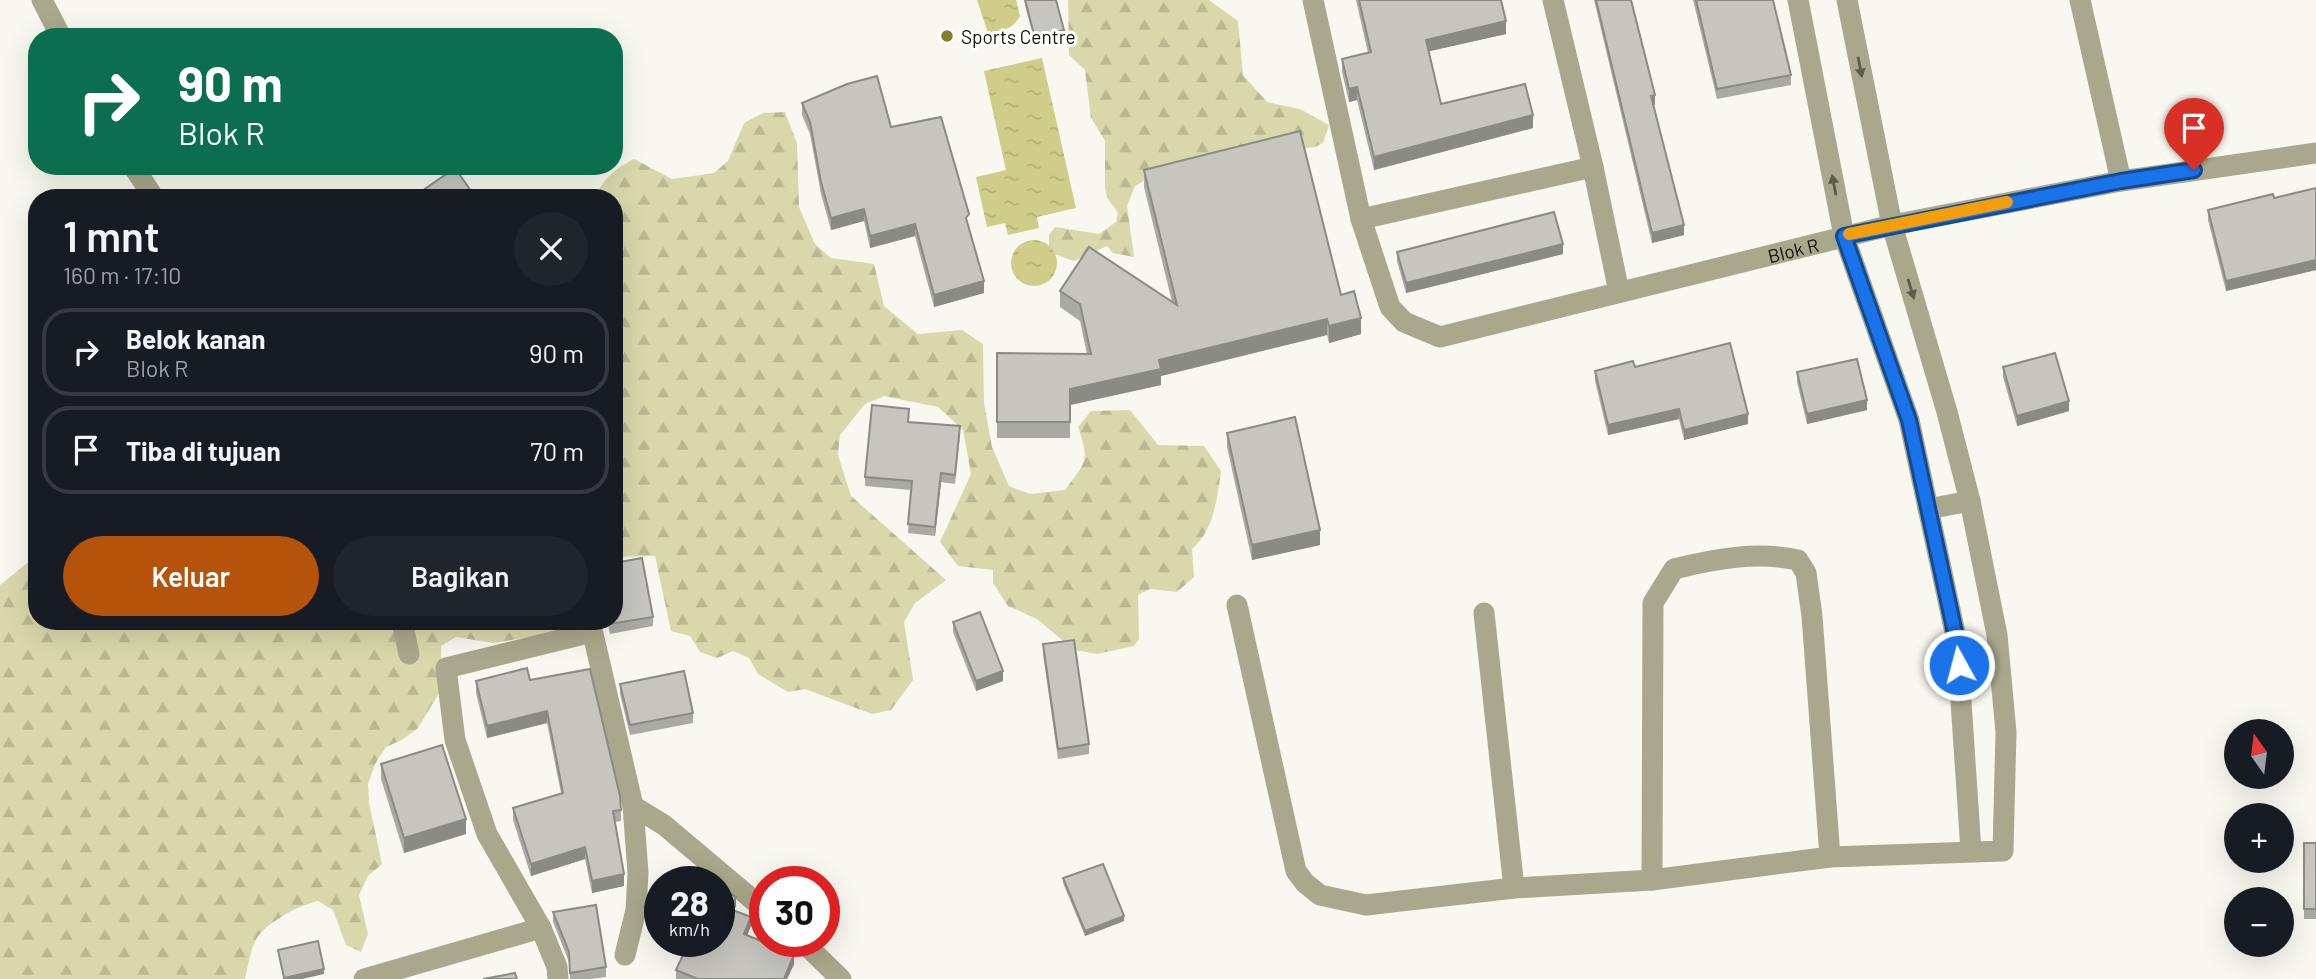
<!DOCTYPE html>
<html lang="id">
<head>
<meta charset="utf-8">
<style>
	body { margin:0; font-family:Barlow,sans-serif; background:#20242c; color:#f1f3f6; height:100vh; display:flex; flex-direction:column; font-size:26px; white-space:nowrap }
	* { box-sizing:border-box; margin:0 }
	p { font-size:23px; color:#9ea1a6 }
	.icon { flex:none; width:38px; height:38px; fill:none; stroke:currentColor; stroke-width:2; stroke-linecap:round; stroke-linejoin:round }
	.map { position:relative; flex:1; overflow:hidden }
	.panel { position:absolute; left:28px; top:189px; width:595px; height:441px; display:flex; flex-direction:column; background:#171b24; border-radius:28px; box-shadow:0 7px 28px #0002 }
	.panel>* { flex:none }
	.banner { position:absolute; left:28px; top:28px; width:595px; height:147px; border-radius:28px; box-shadow:0 7px 28px #0002; background:#0b6e4f; color:#fff; overflow:hidden }
	.needle { width:46px; rotate:346deg }
	.controls { position:absolute; left:2224px; top:719px; display:grid; gap:14px }
	.controls a { display:grid; place-items:center; width:70px; height:70px; border-radius:50%; background:#171b24; box-shadow:0 7px 28px #0002; font-size:35px }
	.speed { position:absolute; left:644px; top:866px; display:flex; gap:14px; font-size:35px; font-weight:700; text-align:center }
	.speed>* { display:grid; place-content:center; width:91px; height:91px; border-radius:50%; background:#171b24; box-shadow:0 7px 28px #0002; line-height:1 }
	.speed small { font-size:18px; font-weight:400 }
	.speed .limit { border:10px solid #d22; background:#fff; color:#111 }
	.pin { position:absolute; display:grid; place-items:center; width:60px; height:60px; color:#fff; margin:-72px -30px; border-radius:50% 50% 50% 0; rotate:-45deg; box-shadow:0 0 7px #0007 }
	.pin .icon { rotate:45deg }
	.me { position:absolute; width:77px; margin:-38px; rotate:353deg; stroke-linejoin:round; filter:drop-shadow(0 0 5px #0008) }
	.turn { display:flex; align-items:center; gap:24px; height:147px; padding:0 35px; font-size:32px }
	.turn .icon { width:91px; height:91px; stroke-width:2.5 }
	.turn b { display:block; font-size:49px; line-height:60px }
	.round { display:grid; place-items:center; flex:none; width:74px; height:74px; border-radius:37px; background:#20242c }
	.summary { display:flex; align-items:center; justify-content:space-between; height:119px; padding:0 35px }
	h1 { font-size:42px; font-weight:600; line-height:52px }
	.cta { display:flex; gap:14px; margin-top:auto; padding:14px 35px }
	.cta a { flex:1; height:80px; border-radius:42px; background:#b45309; color:#fff; font-size:28px; font-weight:600; line-height:80px; text-align:center }
	.cta a+a { background:#20242c; color:#f1f3f6 }
	ul { padding:0; list-style:none }
	li { display:flex; align-items:center; gap:21px; height:88px; margin:0 14px 10px; padding:0 21px; border:4px solid #363941; border-radius:28px }
	li div { flex:1 }
	li b { display:block; font-size:26px }
	li em { font-style:normal }
	.map>svg:first-child { display:block }
	.forest { fill:url(#forest-firs) }
	.water { fill:url(#water-ripples) }
	.lines { fill:none; stroke-linecap:round; stroke-linejoin:round }
	.street { stroke:#a9a88c; stroke-width:21 }
	.wall { fill:#aaaaa4 }
	.shaded-wall { fill:#8b8b86 }
	.building { fill:#c6c6bf; stroke:#8b8b86; stroke-width:2 }
	.oneway { fill:#5c5c4c }
	.route-casing { stroke:#114b97; stroke-width:18 }
	.route { stroke:#1a73e8; stroke-width:12 }
	.slow { stroke:#f59e0b; stroke-width:12 }
	.poi-dot { fill:#837f26; stroke:#fff; stroke-width:2.5 }
	.labels { text-anchor:middle; dominant-baseline:central; stroke-width:6; stroke-linejoin:round; paint-order:stroke }
	.poi-label { font-size:19px; fill:#10100d; stroke:#fff; text-anchor:start }
	.street-label { font-size:19px; fill:#10100d; stroke:#fff }
</style>
</head>
<body>
<div class="map">
<svg width="2316" height="979" viewBox="0 0 2316 979">
	<defs>
		<pattern id="forest-firs" width="22" height="20" patternUnits="userSpaceOnUse" patternTransform="scale(1.75)"><rect width="22" height="20" fill="#d9d8aa"/><path d="M5 1l3.5 6h-7zM16 11l3.5 6h-7z" fill="#b9b891"/></pattern>
		<pattern id="water-ripples" width="26" height="14" patternUnits="userSpaceOnUse" patternTransform="scale(1.75)"><rect width="26" height="14" fill="#cfcd89"/><path d="M2 4q2-2 4 0t4 0M15 11q2-2 4 0t4 0" fill="none" stroke="#b1af75"/></pattern>
	</defs>
	<rect width="100%" height="100%" fill="#f8f8f0"/>
	<g class="forest">
		<polygon points="1068,0 1209,0 1238,21 1243,75 1267,102 1300,109 1329,125 1323,143 1315,147 1170,166 1135,186 1127,206 1134,257 1113,253 1107,246 1074,261 1049,252 1049,235 1055,227 1099,234 1116,222 1118,213 1107,197 1105,188 1105,141 1091,118 1085,70 1069,55"/>
		<path d="M785,112L797,143L799,207L815,244L831,258L874,264L884,306L918,334L962,330L983,344L984,403L992,447L1009,486L1030,494L1065,490C1086,462 1090,461 1078,427L1091,411L1130,410L1158,445L1204,446L1221,471C1217,499 1214,530 1192,549L1194,577L1177,592L1150,589L1138,595L1139,639L1134,646L1097,654L1074,650L1037,619L1008,606L993,583V570L958,566L940,542L971,474L963,430L938,407L884,396L865,404L840,435L838,455L851,496L946,580L915,603L904,622L913,680L891,710L872,714L805,689L788,692L758,674L749,658L733,651L717,658L700,652L690,636L671,631L655,556L614,557V198H595C604,177 615,169 634,159L672,179L714,173L728,161L744,123L763,113Z"/>
		<path d="M37,555V621H566L562,632L493,643L456,637L441,646L442,688L418,728L402,740L386,747L375,764L368,784L369,803L382,864L368,876L359,895L368,934L361,952L346,945L333,910L318,901C304,905 295,908 283,916C251,935 253,944 245,979H0V585Z"/>
	</g>
	<g class="water">
		<path d="M977,0H1016L1020,16C1013,29 1002,32 988,33Z"/>
		<polygon points="1042,58 1076,208 1037,217 1039,228 1008,235 1005,223 987,227 976,177 1006,170 984,71"/>
		<circle cx="1034" cy="263" r="23"/>
	</g>
	<g class="lines">
		<g class="street">
			<polyline points="42,0 61,37"/>
			<path id="s1" d="M1313,0L1361,219L1390,307L1404,322L1440,337L1892,225L2121,181L2316,153"/>
			<polyline points="1553,0 1593,167 1619,292"/>
			<polyline points="1798,0 1844,236 1909,420 1957,642 1971,851"/>
			<polyline points="2080,0 2121,181"/>
			<polyline points="133,166 154,198"/>
			<polyline points="1361,219 1593,167"/>
			<polyline points="1928,509 1970,501"/>
			<polyline points="1237,605 1296,871 1305,883 1320,895 1366,905 1514,888 1652,880 1830,857 2003,851 2006,732 1997,635 1970,501 1947,412 1892,225 1847,0"/>
			<polyline points="1484,613 1514,888"/>
			<polyline points="402,621 409,654"/>
			<polyline points="590,621 633,806 664,825 765,910"/>
			<path d="M1652,880L1653,603L1674,569C1714,559 1757,551 1798,560L1806,573L1812,616L1830,857"/>
			<polyline points="541,928 557,967 558,979"/>
			<polyline points="803,942 841,979"/>
			<polyline points="625,955 636,910 638,873 633,806"/>
			<polyline points="364,979 541,928 487,834 455,740 446,668 592,632"/>
		</g>
	</g>
	<g class="wall">
		<polygon points="1025,0 1064,35 1035,43 1025,5"/>
		<polygon points="1356,0 1501,0 1506,34 1429,51 1441,104 1533,128 1374,170 1357,100 1349,102 1342,72 1342,59 1368,53"/>
		<polygon points="1594,0 1631,0 1655,105 1653,105 1684,235 1652,243"/>
		<polygon points="1693,0 1773,0 1791,75 1791,85 1717,99"/>
		<polygon points="802,103 891,127 969,226 984,293 934,307 915,236 870,248 864,221 831,230 821,194 810,134 802,115"/>
		<polygon points="1144,170 1341,295 1361,334 1329,343 1327,335 1161,376 1161,385 1070,405 1070,438 997,438 997,353 1087,354 1080,321 1060,307 1060,291 1172,302 1144,187"/>
		<polygon points="2316,188 2316,270 2226,291 2208,220 2208,210 2274,198"/>
		<polygon points="1397,252 1563,254 1406,293 1397,261"/>
		<polygon points="1635,367 1748,424 1684,440 1679,419 1608,435 1595,381 1595,371"/>
		<polygon points="2003,367 2069,411 2017,426 2003,377"/>
		<polygon points="1797,372 1867,410 1807,424 1797,382"/>
		<polygon points="1227,433 1320,545 1252,560 1227,447"/>
		<polygon points="960,435 955,484 941,482 935,536 908,533 911,490 865,486 865,477"/>
		<polygon points="653,617 653,626 610,634 607,621"/>
		<polygon points="953,622 1003,681 976,691 953,632"/>
		<polygon points="1043,644 1089,744 1089,754 1058,759 1043,654"/>
		<polygon points="530,680 621,810 621,821 615,822 624,886 592,893 585,859 531,876 513,820 513,808 561,793 547,723 487,738 476,693 476,681"/>
		<polygon points="620,684 693,713 693,723 630,735 620,694"/>
		<polygon points="381,764 466,834 404,853 381,779"/>
		<rect x="2304" y="843" width="12" height="76"/>
		<polygon points="1063,878 1124,921 1085,936 1063,883"/>
		<polygon points="719,887 736,906 734,910 751,926 747,935 759,940 794,964 787,979 676,979 676,970"/>
		<polygon points="553,912 606,967 606,977 591,979 570,979 569,962 553,922"/>
	</g>
	<g class="shaded-wall">
		<polygon points="1506,21 1506,34 1426,52 1426,40"/>
		<polygon points="1064,30 1064,35 1035,43 1035,38"/>
		<polygon points="1357,87 1357,100 1349,102 1349,89"/>
		<polygon points="1655,95 1655,105 1651,106 1651,96"/>
		<polygon points="1533,115 1533,128 1374,170 1374,157"/>
		<polygon points="864,209 864,221 831,230 831,218"/>
		<polygon points="915,224 915,236 870,248 870,236"/>
		<polygon points="1684,225 1684,235 1652,243 1652,233"/>
		<polygon points="1563,244 1563,254 1406,293 1406,283"/>
		<polygon points="2316,260 2316,270 2226,291 2226,281"/>
		<polygon points="984,281 984,293 934,307 934,295"/>
		<polygon points="1361,318 1361,334 1329,343 1329,326"/>
		<polygon points="1327,319 1327,335 1161,376 1161,385 1070,405 1070,389 1159,360"/>
		<polygon points="1867,400 1867,410 1807,424 1807,414"/>
		<polygon points="2069,401 2069,411 2017,426 2017,416"/>
		<polygon points="1679,409 1679,419 1608,435 1608,425"/>
		<polygon points="1748,414 1748,424 1684,440 1684,430"/>
		<polygon points="941,473 941,482 935,536 935,527"/>
		<polygon points="1320,530 1320,545 1252,560 1252,545"/>
		<polygon points="1003,671 1003,681 976,691 976,681"/>
		<polygon points="547,711 547,723 487,738 487,726"/>
		<polygon points="466,819 466,834 404,853 404,838"/>
		<polygon points="585,847 585,859 531,876 531,864"/>
		<polygon points="624,874 624,886 592,893 592,881"/>
		<polygon points="736,897 736,906 730,918 730,909"/>
		<polygon points="1124,916 1124,921 1085,936 1085,931"/>
		<polygon points="751,917 751,926 744,943 744,934"/>
		<polygon points="794,955 794,964 787,979 784,979"/>
		<polygon points="324,969 324,974 302,979 284,979 284,978"/>
	</g>
	<g class="building">
		<polygon points="1025,0 1056,0 1064,30 1035,38"/>
		<polygon points="1359,0 1501,0 1506,21 1426,40 1441,104 1525,84 1533,115 1374,157 1357,87 1349,89 1342,59 1371,52"/>
		<polygon points="1596,0 1631,0 1655,95 1651,96 1684,225 1652,233"/>
		<polygon points="1696,0 1773,0 1791,75 1717,89"/>
		<polygon points="877,76 891,127 941,117 969,214 966,218 984,281 934,295 915,224 870,236 864,209 831,218 821,182 810,122 802,103 847,84"/>
		<polygon points="1300,131 1341,295 1354,291 1361,318 1329,326 1327,319 1159,360 1161,369 1070,389 1070,422 997,422 997,353 1091,354 1080,304 1060,291 1089,247 1177,305 1144,170"/>
		<polygon points="455,168 476,198 412,198"/>
		<polygon points="2316,188 2316,260 2226,281 2208,210 2273,194 2274,198"/>
		<polygon points="1554,212 1563,244 1406,283 1397,252"/>
		<polygon points="1730,343 1748,414 1684,430 1679,409 1608,425 1595,371 1633,361 1635,367"/>
		<polygon points="2055,353 2069,401 2017,416 2003,367"/>
		<polygon points="1857,359 1867,400 1807,414 1797,372"/>
		<polygon points="872,405 909,409 908,422 960,426 955,475 941,473 935,527 908,524 912,481 865,477"/>
		<polygon points="1295,417 1320,530 1252,545 1227,433"/>
		<polygon points="642,558 653,617 610,624 609,621 614,621 614,563"/>
		<polygon points="980,612 1003,671 976,681 953,622"/>
		<polygon points="1074,640 1089,744 1058,749 1043,644"/>
		<polygon points="527,668 530,680 590,669 620,796 621,810 613,811 624,874 592,881 585,847 531,864 513,808 563,793 547,711 487,726 476,681"/>
		<polygon points="684,671 693,713 630,725 620,684"/>
		<polygon points="442,745 466,819 404,838 381,764"/>
		<rect x="2304" y="843" width="12" height="66"/>
		<polygon points="1103,864 1124,916 1085,931 1063,878"/>
		<polygon points="719,887 736,897 730,909 751,917 744,934 756,939 759,937 758,940 794,955 784,979 698,979 676,970 689,942 719,942"/>
		<polygon points="596,905 606,967 570,973 569,952 553,912"/>
		<polygon points="318,941 324,969 284,978 278,950"/>
		<polygon points="515,973 517,979 483,979"/>
	</g>
	<defs><path id="oneway-solid" d="M-6-.8H1V-3.2L6.5 0L1 3.2V.8H-6Z" transform="scale(1.75)"/></defs>
	<g class="oneway">
		<use href="#oneway-solid" transform="translate(1860 67) rotate(79)"/>
		<use href="#oneway-solid" transform="translate(1834 185) rotate(-101)"/>
		<use href="#oneway-solid" transform="translate(1911 289) rotate(73)"/>
	</g>
	<g class="lines">
		<g class="route-casing">
			<polyline id="route" points="1959,665 1957,642 1909,420 1844,236 2121,181 2194,170"/>
		</g>
		<use href="#route" class="route"/>
		<polyline class="slow" points="1849,234 2007,202"/>
	</g>
	<circle class="poi-dot" cx="947" cy="36" r="7"/>
	<g class="labels">
		<g class="poi-label">
			<text x="961" y="36">Sports Centre</text>
		</g>
		<g class="street-label">
			<text stroke="none"><textPath href="#s1" startOffset="740">Blok R</textPath></text>
		</g>
	</g>
</svg>
<div class="controls">
<a><svg class="needle" viewBox="-14 -14 28 28"><path d="M0-13l5 13h-10z" fill="#e53935"/><path d="M0 13l5-13h-10z" fill="#9ea1a6"/></svg></a>
<a>+</a>
<a>−</a>
</div>
<div class="speed"><div>28<small>km/h</small></div><div class="limit">30</div></div>
<div class="pin" style="left:2194px;top:170px;background:#d93025"><svg class="icon" aria-label="arrive" viewBox="0 0 24 24"><path d="M6 21V4h12l-3 4 3 4H6"/></svg></div>
<svg class="me" style="left:1959px;top:665px" viewBox="-20 -20 40 40"><circle r="17" fill="#1a73e8" stroke="#fff" stroke-width="3"/><path d="M0-11L8 9 0 5-8 9z" fill="#fff"/></svg>
<div class="banner">
<div class="turn"><svg class="icon" aria-label="right" viewBox="0 0 24 24"><path d="M7 20v-9h11M14 6l5 5-5 5"/></svg><div><b>90 m</b>Blok R</div></div>
</div>
<section class="panel">
<div class="summary"><div><h1>1 mnt</h1><p>160 m · 17:10</p></div><a class="round"><svg class="icon" aria-label="close" viewBox="0 0 24 24"><path d="M6 6l12 12M18 6L6 18"/></svg></a></div>
<ul>
<li><svg class="icon" aria-label="right" viewBox="0 0 24 24"><path d="M7 20v-9h11M14 6l5 5-5 5"/></svg><div><b>Belok kanan</b><p>Blok R</p></div><em>90 m</em></li>
<li><svg class="icon" aria-label="arrive" viewBox="0 0 24 24"><path d="M6 21V4h12l-3 4 3 4H6"/></svg><div><b>Tiba di tujuan</b></div><em>70 m</em></li>
</ul>
<div class="cta"><a>Keluar</a><a>Bagikan</a></div>
</section>
</div>
</body>
</html>
